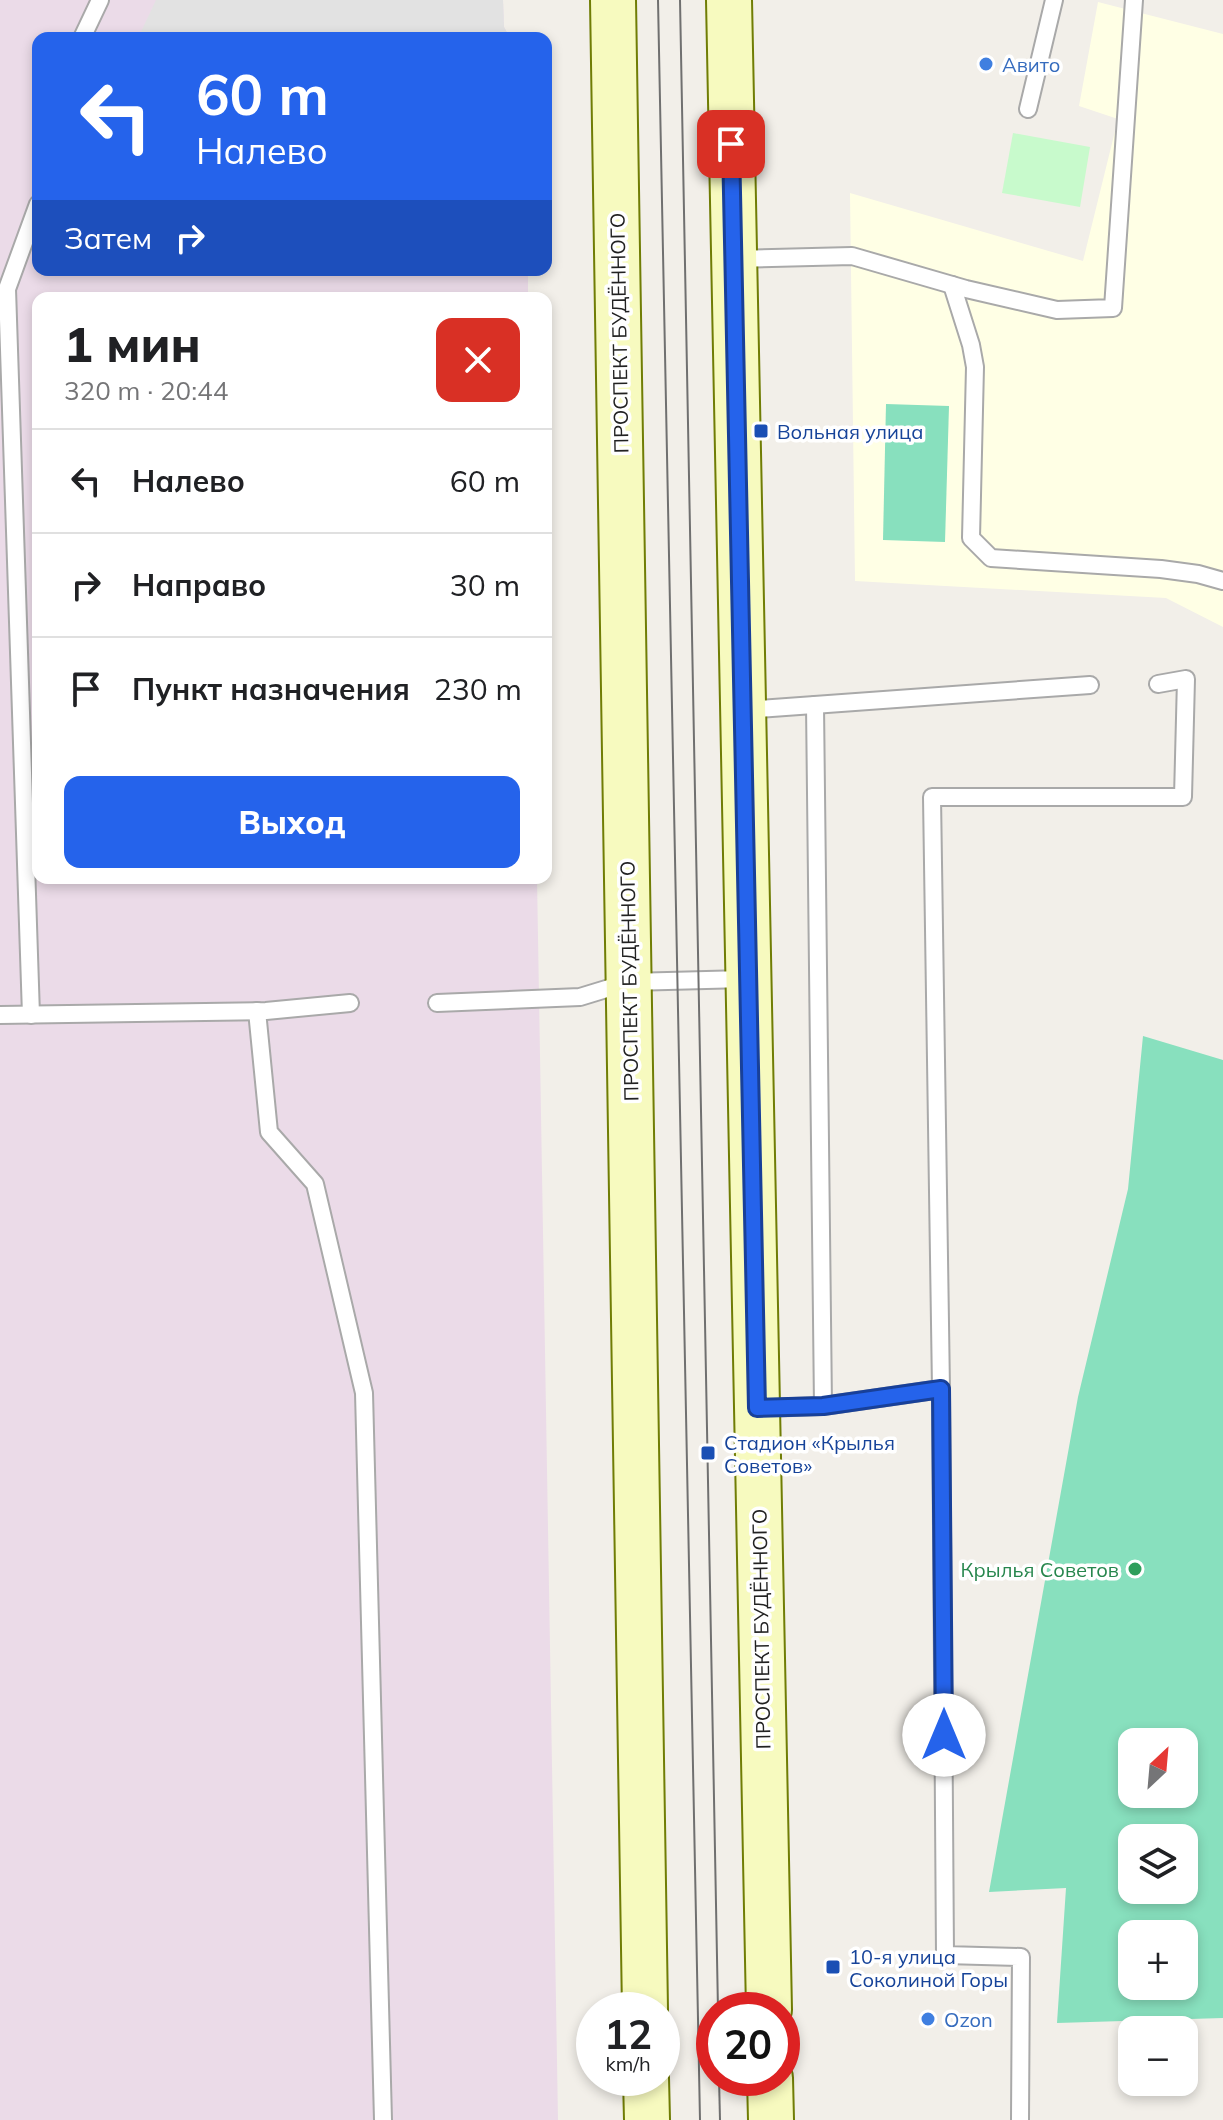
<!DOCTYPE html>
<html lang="ru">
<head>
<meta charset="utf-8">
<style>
	body { margin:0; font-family:Mulish,sans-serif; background:#f2f2f2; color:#202124; height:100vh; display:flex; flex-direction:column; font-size:30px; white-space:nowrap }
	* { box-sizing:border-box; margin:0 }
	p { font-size:26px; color:#757577 }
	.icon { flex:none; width:44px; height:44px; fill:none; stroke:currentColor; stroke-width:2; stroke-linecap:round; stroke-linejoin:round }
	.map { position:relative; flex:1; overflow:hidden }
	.sheet { position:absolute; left:32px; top:292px; width:520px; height:592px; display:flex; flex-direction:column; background:#fff; border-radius:16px; box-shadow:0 4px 12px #0003 }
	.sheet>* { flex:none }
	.banner { position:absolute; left:32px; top:32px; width:520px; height:244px; border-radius:16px; box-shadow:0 4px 12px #0003; background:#2563eb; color:#fff; overflow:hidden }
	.needle { width:52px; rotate:26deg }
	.buttons { position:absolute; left:1118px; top:1728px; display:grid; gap:16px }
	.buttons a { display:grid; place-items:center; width:80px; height:80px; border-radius:16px; background:#fff; box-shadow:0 4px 12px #0003; font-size:40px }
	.speed { position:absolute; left:576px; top:1992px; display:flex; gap:16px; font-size:40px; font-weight:700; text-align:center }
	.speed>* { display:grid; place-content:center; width:104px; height:104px; border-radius:50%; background:#fff; box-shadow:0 4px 12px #0003; line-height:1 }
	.speed small { font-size:20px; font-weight:400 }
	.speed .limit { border:12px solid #d22; background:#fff; color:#111 }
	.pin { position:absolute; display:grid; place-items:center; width:68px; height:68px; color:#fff; margin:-34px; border-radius:16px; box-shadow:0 4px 12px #0006 }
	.me { position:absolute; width:88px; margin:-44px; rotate:0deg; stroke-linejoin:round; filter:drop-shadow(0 0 6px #0008) }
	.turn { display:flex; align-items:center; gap:28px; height:168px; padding:0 32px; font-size:36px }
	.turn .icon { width:104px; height:104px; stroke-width:2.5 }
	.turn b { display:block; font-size:56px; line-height:68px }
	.then { display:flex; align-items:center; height:76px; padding:0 32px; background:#0003; gap:16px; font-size:30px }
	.round { display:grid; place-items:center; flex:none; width:84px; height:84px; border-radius:16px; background:#f2f2f2 }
	.overview { display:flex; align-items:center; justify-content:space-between; height:136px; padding:0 32px }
	h1 { font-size:48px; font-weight:800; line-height:60px }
	.primary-button { display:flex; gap:16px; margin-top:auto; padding:16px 32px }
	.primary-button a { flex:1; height:92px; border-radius:16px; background:#2563eb; color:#fff; font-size:32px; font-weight:800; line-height:92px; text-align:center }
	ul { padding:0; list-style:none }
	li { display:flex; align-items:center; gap:24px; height:104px; padding:0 32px; border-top:2px solid #e0e0e0 }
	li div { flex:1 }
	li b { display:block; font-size:30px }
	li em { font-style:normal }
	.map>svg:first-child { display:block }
	.industrial { fill:#ebdbe8 }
	.education { fill:#ffffe5 }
	.park { fill:#c8facc }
	.pitch { fill:#88e0be; fill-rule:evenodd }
	.parking { fill:#e2e2e2 }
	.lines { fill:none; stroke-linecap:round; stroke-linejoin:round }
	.lane-casing { stroke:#a9a9a9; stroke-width:20 }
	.secondary-casing { stroke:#707d05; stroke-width:48 }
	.lane { stroke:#fff; stroke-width:16 }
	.secondary { stroke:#f7fabf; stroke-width:44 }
	.tram { stroke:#707070; stroke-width:2 }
	.route-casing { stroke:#184099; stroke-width:20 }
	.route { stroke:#2563eb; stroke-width:14 }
	.shop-dot { fill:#3f7fe0; stroke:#fff; stroke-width:3 }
	.transit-dot { fill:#1a4fb4; stroke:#fff; stroke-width:3 }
	.leisure-dot { fill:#2e9e5b; stroke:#fff; stroke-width:3 }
	.labels { text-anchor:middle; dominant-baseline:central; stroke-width:7; stroke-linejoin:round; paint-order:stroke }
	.shop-label { font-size:20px; fill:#366cbe; stroke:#fff; text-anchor:start }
	.street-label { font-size:20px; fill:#222; stroke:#fff }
	.transit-label { font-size:20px; fill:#164399; stroke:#fff; text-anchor:start }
	.leisure-label { font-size:20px; fill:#27864d; stroke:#fff; text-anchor:end }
</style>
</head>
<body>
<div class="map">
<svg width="1223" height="2120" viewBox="0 0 1223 2120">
	<rect width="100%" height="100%" fill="#f2efe9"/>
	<polygon class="industrial" points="0,0 503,0 504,27 510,38 38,38 38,270 528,270 528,298 38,298 38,878 537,878 558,2120 0,2120"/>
	<polygon class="education" points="1098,2 1223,34 1223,627 1166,598 855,581 850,193 1083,261 1118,119 1079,106"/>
	<polygon class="park" points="1013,133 1090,147 1080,207 1002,193"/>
	<g class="pitch">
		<polygon points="886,404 949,406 945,542 883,540"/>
		<path d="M1143,1036L1223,1060V2018L1057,2023L1066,1888L989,1892L1078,1397L1128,1189ZM1132,1742H1184V1794H1132ZM1132,1838H1184V1890H1132ZM1132,1934H1184V1986H1132Z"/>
	</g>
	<polygon class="parking" points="156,0 503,0 504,27 510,38 138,38"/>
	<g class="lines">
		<g class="lane-casing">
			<g id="lane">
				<polyline points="82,38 100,0"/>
				<polyline points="1028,109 1054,0"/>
				<polyline points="735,259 852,256 966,289 1057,310 1113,308 1134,0"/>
				<polyline points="952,285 971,345 975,367 971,538 991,558 1161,569 1198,574 1223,581"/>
				<polyline points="815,705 823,1406"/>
				<polyline points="744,710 1090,685"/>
				<polyline points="437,1003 580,997 629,982 745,979"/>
				<polyline points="257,1011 269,1132 315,1184 364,1393 383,2120"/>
				<polyline points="0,1015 266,1011 350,1003"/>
				<polyline points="31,1015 7,289 38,204"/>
				<polyline points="760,1408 823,1406 941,1389"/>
				<polyline points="1020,2120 1021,1957 945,1955 941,1389 932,797 1183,797 1186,679 1158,684"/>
			</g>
		</g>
		<g class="secondary-casing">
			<g id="secondary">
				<polyline points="613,0 645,2010"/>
				<polyline points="729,0 769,2010"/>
				<polyline points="646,2078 647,2120"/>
				<polyline points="770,2078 771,2120"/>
			</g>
		</g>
		<use href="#lane" class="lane"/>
		<use href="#secondary" class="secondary"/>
		<g class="tram">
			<polyline points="658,0 700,2120"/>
			<polyline points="680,0 718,2010"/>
			<polyline points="719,2078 720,2120"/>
		</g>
	</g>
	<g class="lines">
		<g class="route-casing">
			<polyline id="route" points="731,144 757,1408 823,1406 941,1389 944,1735"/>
		</g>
		<use href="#route" class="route"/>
	</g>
	<g class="shop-dot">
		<circle cx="986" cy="64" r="8"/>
		<circle cx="928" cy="2019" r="8"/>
	</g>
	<g class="transit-dot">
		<rect x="753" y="423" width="16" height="16" rx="4"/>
		<rect x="700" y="1445" width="16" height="16" rx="4"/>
		<rect x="825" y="1959" width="16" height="16" rx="4"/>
	</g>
	<circle class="leisure-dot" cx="1135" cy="1569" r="8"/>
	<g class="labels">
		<g class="shop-label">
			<text x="1002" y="64">Авито</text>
			<text x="944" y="2019">Ozon</text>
		</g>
		<g class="street-label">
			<text transform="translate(619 333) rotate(-91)">ПРОСПЕКТ БУДЁННОГО</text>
			<text transform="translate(629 981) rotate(-91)">ПРОСПЕКТ БУДЁННОГО</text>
			<text transform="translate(761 1629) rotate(-91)">ПРОСПЕКТ БУДЁННОГО</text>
		</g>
		<g class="transit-label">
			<text x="777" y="431">Вольная улица</text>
			<text x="724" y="1442">Стадион «Крылья<tspan x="724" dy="23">Советов»</tspan></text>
			<text x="849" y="1956">10-я улица<tspan x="849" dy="23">Соколиной Горы</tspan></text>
		</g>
		<g class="leisure-label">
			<text x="1119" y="1569">Крылья Советов</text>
		</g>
	</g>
</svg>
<div class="buttons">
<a><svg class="needle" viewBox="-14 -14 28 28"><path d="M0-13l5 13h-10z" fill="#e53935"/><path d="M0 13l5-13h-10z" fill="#757577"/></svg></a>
<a><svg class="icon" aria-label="layers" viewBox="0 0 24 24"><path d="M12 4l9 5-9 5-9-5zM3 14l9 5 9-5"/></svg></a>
<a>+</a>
<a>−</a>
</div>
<div class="speed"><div>12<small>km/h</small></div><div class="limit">20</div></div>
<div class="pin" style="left:731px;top:144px;background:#d93025"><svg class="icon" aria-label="arrive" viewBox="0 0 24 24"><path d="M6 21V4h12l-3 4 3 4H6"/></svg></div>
<svg class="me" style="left:944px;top:1735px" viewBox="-20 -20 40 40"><circle r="19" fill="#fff"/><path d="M0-13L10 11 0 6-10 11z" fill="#2563eb"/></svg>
<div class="banner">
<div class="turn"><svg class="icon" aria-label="left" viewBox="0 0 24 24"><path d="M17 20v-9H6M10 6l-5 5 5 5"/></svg><div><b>60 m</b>Налево</div></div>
<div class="then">Затем<svg class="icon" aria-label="right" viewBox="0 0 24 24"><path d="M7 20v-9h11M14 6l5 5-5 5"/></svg></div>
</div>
<section class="sheet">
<div class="overview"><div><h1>1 мин</h1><p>320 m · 20:44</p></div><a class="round" style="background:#d93025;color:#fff"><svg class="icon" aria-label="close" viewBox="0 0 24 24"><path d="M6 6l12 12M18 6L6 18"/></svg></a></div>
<ul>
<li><svg class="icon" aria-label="left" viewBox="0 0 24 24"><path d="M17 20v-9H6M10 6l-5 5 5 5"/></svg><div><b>Налево</b></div><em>60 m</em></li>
<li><svg class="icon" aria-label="right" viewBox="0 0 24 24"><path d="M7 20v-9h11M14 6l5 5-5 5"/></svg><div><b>Направо</b></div><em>30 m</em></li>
<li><svg class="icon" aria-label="arrive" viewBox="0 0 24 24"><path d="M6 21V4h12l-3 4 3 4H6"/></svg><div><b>Пункт назначения</b></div><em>230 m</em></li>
</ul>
<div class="primary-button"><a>Выход</a></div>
</section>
</div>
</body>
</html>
